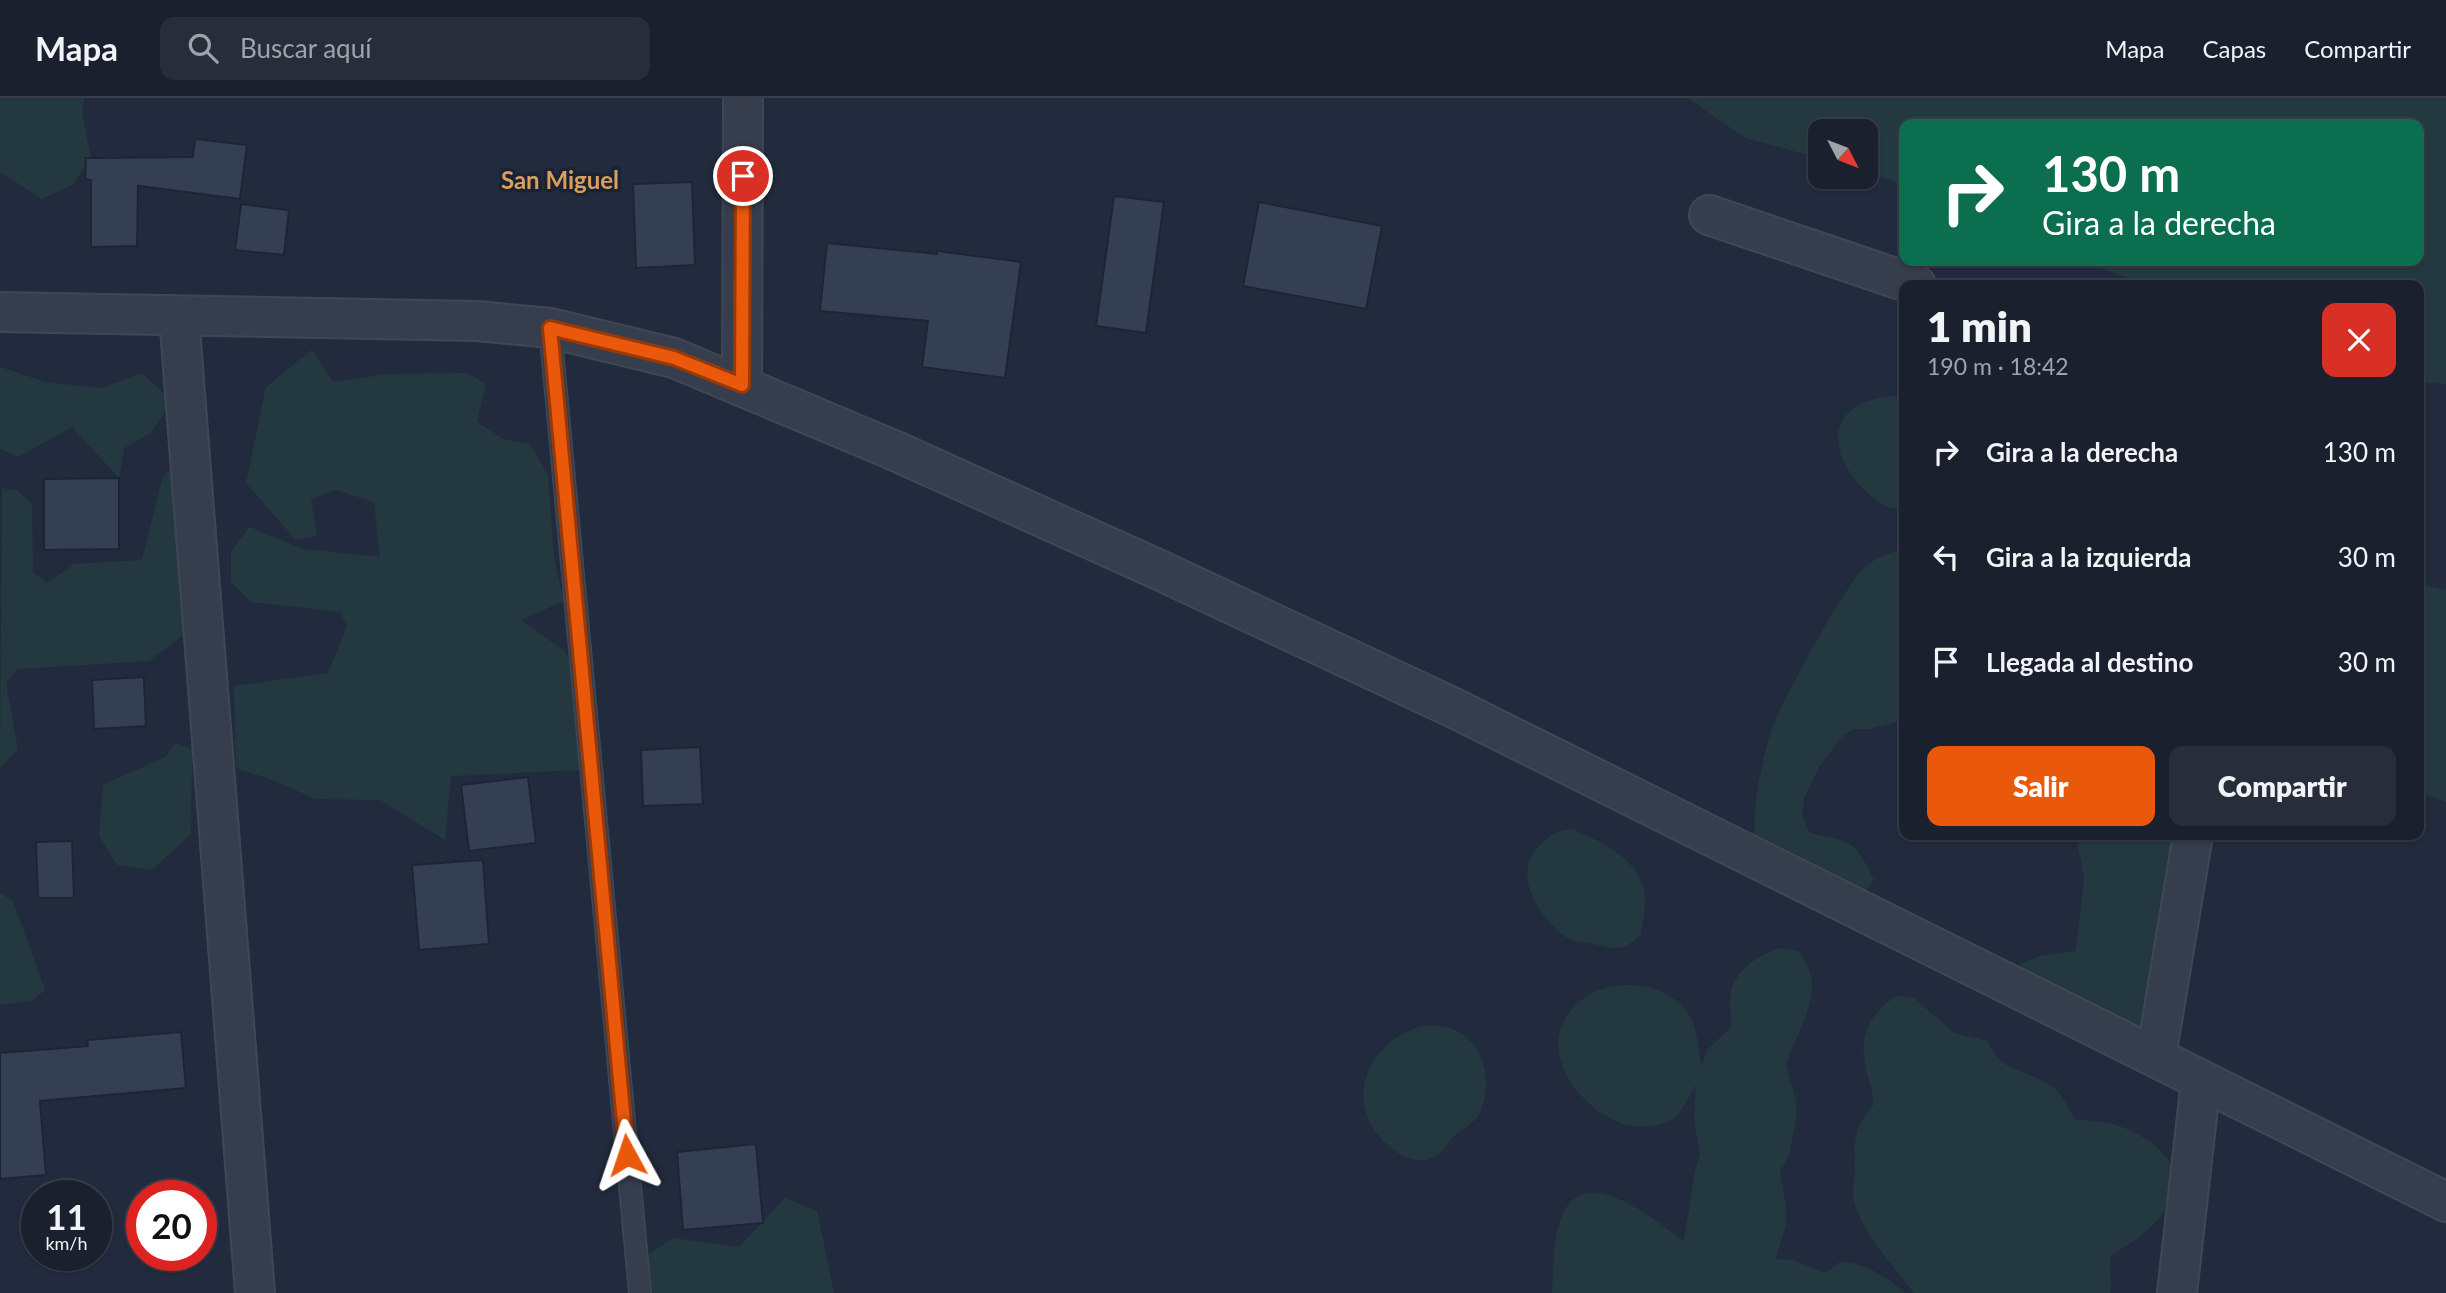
<!DOCTYPE html>
<html lang="es">
<head>
<meta charset="utf-8">
<style>
	body { margin:0; font-family:Lato,sans-serif; background:#272d3a; color:#f1f3f6; height:100vh; display:flex; flex-direction:column; font-size:26px; white-space:nowrap }
	* { box-sizing:border-box; margin:0 }
	p { font-size:23px; color:#9fa3aa }
	.icon { flex:none; width:38px; height:38px; fill:none; stroke:currentColor; stroke-width:2; stroke-linecap:round; stroke-linejoin:round }
	.map { position:relative; flex:1; overflow:hidden }
	.panel { position:absolute; left:1899px; top:182px; width:525px; height:560px; display:flex; flex-direction:column; background:#1a202e; border-radius:14px; box-shadow:0 2px 5px #0004,0 0 0 2px #383e4a }
	.panel>* { flex:none }
	.hud { position:absolute; left:1899px; top:21px; width:525px; height:147px; border-radius:14px; box-shadow:0 2px 5px #0004,0 0 0 2px #383e4a; background:#0b6e4f; color:#fff; overflow:hidden }
	.needle { width:46px; rotate:132deg }
	.controls { position:absolute; left:1808px; top:21px; display:grid; gap:14px }
	.controls a { display:grid; place-items:center; width:70px; height:70px; border-radius:14px; background:#1a202e; box-shadow:0 2px 5px #0004,0 0 0 2px #383e4a; font-size:35px }
	.speed { position:absolute; left:21px; top:1082px; display:flex; gap:14px; font-size:35px; font-weight:700; text-align:center }
	.speed>* { display:grid; place-content:center; width:91px; height:91px; border-radius:50%; background:#1a202e; box-shadow:0 2px 5px #0004,0 0 0 2px #383e4a; line-height:1 }
	.speed small { font-size:18px; font-weight:400 }
	.speed .limit { border:10px solid #d22; background:#fff; color:#111 }
	.pin { position:absolute; display:grid; place-items:center; width:60px; height:60px; color:#fff; margin:-30px; border:4px solid #fff; border-radius:50%; box-shadow:0 2px 7px #0007 }
	.me { position:absolute; width:77px; margin:-38px; rotate:355deg; stroke-linejoin:round; filter:drop-shadow(0 0 5px #0008) }
	.turn { display:flex; align-items:center; gap:24px; height:147px; padding:0 28px; font-size:32px }
	.turn .icon { width:91px; height:91px; stroke-width:2.5 }
	.turn b { display:block; font-size:49px; line-height:60px }
	.round { display:grid; place-items:center; flex:none; width:74px; height:74px; border-radius:14px; background:#272d3a }
	.summary { display:flex; align-items:center; justify-content:space-between; height:119px; padding:0 28px }
	h1 { font-size:42px; font-weight:800; line-height:52px }
	.cta { display:flex; gap:14px; margin-top:auto; padding:14px 28px }
	.cta a { flex:1; height:80px; border-radius:14px; background:#ea580c; color:#fff; font-size:28px; font-weight:800; line-height:80px; text-align:center }
	.cta a+a { background:#272d3a; color:#f1f3f6 }
	ul { padding:0; list-style:none }
	li { display:flex; align-items:center; gap:21px; height:105px; padding:0 28px }
	li div { flex:1 }
	li b { display:block; font-size:26px }
	li em { font-style:normal }
	header { display:flex; align-items:center; gap:42px; box-sizing:border-box; height:98px; padding:0 35px; background:#1a202e; border-bottom:2px solid #383e4a }
	header strong { font-size:33px }
	nav { display:flex; gap:38px; margin-inline-start:auto; font-size:24px }
	.search { width:490px; height:63px; background:#272d3a; display:flex; align-items:center; gap:18px; box-sizing:border-box; padding:0 24px; border-radius:14px; color:#9fa3aa; font-size:26px }
	.map>svg:first-child { display:block }
	.green { fill:#24393f }
	.building { fill:#343f54; stroke:#1d2535; stroke-width:2 }
	.lines { fill:none; stroke-linecap:round; stroke-linejoin:round }
	.service-casing { stroke:#3f4757; stroke-width:24 }
	.minor-casing { stroke:#3f4757; stroke-width:42 }
	.tertiary-casing { stroke:#3f4757; stroke-width:42 }
	.service { stroke:#363e4e; stroke-width:21 }
	.minor { stroke:#363e4e; stroke-width:38 }
	.tertiary { stroke:#363e4e; stroke-width:38 }
	.route-casing { stroke:#983908; stroke-width:18 }
	.route { stroke:#ea580c; stroke-width:12 }
	.labels { text-anchor:middle; dominant-baseline:central; stroke-width:7; stroke-linejoin:round; paint-order:stroke }
	.neighbourhood-label { font-size:24px; font-weight:bold; fill:#da9f5c; stroke:#1b2333 }
</style>
</head>
<body>
<header>
<strong>Mapa</strong>
<div class="search"><svg class="icon" aria-label="search" viewBox="0 0 24 24"><circle cx="10" cy="10" r="6"/><path d="M15 15l6 6"/></svg>Buscar aquí</div>
<nav><a>Mapa</a><a>Capas</a><a>Compartir</a></nav>
</header>
<div class="map">
<svg width="2446" height="1195" viewBox="0 0 2446 1195">
	<rect width="100%" height="100%" fill="#222b3e"/>
	<g class="green">
		<polygon points="0,0 84,0 82,15 91,60 72,87 42,101 0,74"/>
		<polygon points="1688,0 2446,0 2446,286 2419,284 2418,187 2144,187 2085,163 2418,163 2418,26 1904,26 1904,87 1866,73 1866,33 1820,33 1820,60 1745,40"/>
		<polygon points="312,252 333,284 388,276 468,275 486,287 477,324 503,341 530,346 548,377 554,460 564,503 521,522 566,554 581,609 579,672 451,678 445,742 380,702 315,701 281,685 236,670 234,588 328,575 347,528 340,514 251,504 231,484 231,454 249,429 303,451 380,459 374,404 336,392 311,401 317,438 296,442 246,385 266,289"/>
		<polygon points="0,269 45,284 101,290 142,275 172,303 151,335 124,350 119,380 72,329 18,359 0,351"/>
		<path d="M1894,298L1904,300V413C1896,411 1885,409 1879,404C1828,367 1816,304 1894,298Z"/>
		<polygon points="172,368 190,532 149,563 17,571 6,585 18,651 0,670 2,390 18,393 32,406 33,475 48,485 74,466 142,462 162,381"/>
		<path d="M1904,451L1903,622L1870,631H1853L1840,641L1819,669L1804,700L1802,718L1810,735C1854,745 1854,741 1874,782L1864,794L1755,740C1752,709 1762,663 1771,633C1780,607 1846,485 1865,469C1876,460 1890,454 1904,451Z"/>
		<polygon points="2419,486 2446,492 2446,704 2419,694"/>
		<polygon points="176,645 192,651 191,736 152,772 117,767 99,738 103,687 165,659"/>
		<path d="M1571,731C1602,743 1646,764 1645,804C1645,815 1642,826 1641,837C1623,852 1619,852 1598,847C1585,844 1573,845 1562,836C1537,815 1512,776 1539,748C1550,737 1555,733 1571,731Z"/>
		<polygon points="2076,737 2171,737 2175,762 2150,939 2013,881 2021,865 2040,858 2076,853 2084,779"/>
		<polygon points="0,795 13,803 45,892 31,903 0,907"/>
		<path d="M1781,850L1798,853C1830,891 1798,928 1786,967L1796,1002V1021L1789,1057L1780,1074L1786,1109V1127L1775,1161L1793,1162L1826,1175L1840,1164C1866,1165 1885,1178 1905,1195H1552C1554,1142 1554,1066 1629,1106C1649,1116 1666,1131 1684,1143L1695,1073L1700,1056L1694,1021L1696,987C1690,995 1686,1006 1680,1014C1669,1030 1636,1031 1620,1025C1581,1010 1538,957 1569,915C1596,877 1664,878 1689,917C1699,933 1697,952 1702,968L1707,952L1731,929C1731,918 1729,904 1731,894C1736,871 1760,856 1781,850Z"/>
		<path d="M1896,898L1914,900L1954,935L1987,943C2004,978 2024,969 2053,989C2062,996 2069,1011 2075,1021C2087,1023 2101,1023 2113,1026C2151,1037 2197,1071 2164,1114C2150,1134 2130,1145 2110,1158L2111,1195H1914C1895,1169 1854,1127 1853,1094C1853,1085 1856,1076 1855,1067C1854,1042 1855,1027 1873,1008C1873,989 1866,976 1864,958C1860,932 1876,911 1896,898Z"/>
		<path d="M1422,928C1434,928 1448,927 1459,934C1486,950 1492,987 1480,1014C1475,1026 1461,1031 1453,1039C1448,1044 1445,1052 1439,1056C1416,1074 1386,1050 1373,1030C1347,987 1378,940 1422,928Z"/>
		<polygon points="785,1100 817,1113 834,1195 647,1195 645,1159 673,1140 739,1149"/>
	</g>
	<g class="building">
		<polygon points="195,41 247,47 240,101 138,88 137,148 91,149 91,82 85,81 86,60 193,59"/>
		<polygon points="692,84 695,167 636,170 633,86"/>
		<polygon points="1114,98 1164,104 1146,235 1096,228"/>
		<polygon points="1259,104 1382,128 1366,211 1243,188"/>
		<polygon points="241,106 289,112 284,157 235,152"/>
		<polygon points="827,145 937,156 937,153 1021,164 1005,280 922,269 928,223 820,213"/>
		<polygon points="119,380 119,451 44,452 44,381"/>
		<polygon points="144,579 146,628 94,631 92,582"/>
		<polygon points="700,649 703,706 643,708 641,652"/>
		<polygon points="528,679 536,745 469,753 461,687"/>
		<polygon points="72,743 74,800 38,800 36,744"/>
		<polygon points="483,762 489,846 419,852 412,767"/>
		<polygon points="181,934 186,990 40,1003 46,1077 0,1081 0,955 88,948 87,942"/>
		<polygon points="756,1046 763,1125 683,1132 677,1054"/>
	</g>
	<g class="lines">
		<g class="service-casing">
			<polyline id="service" points="550,230 640,1195"/>
		</g>
		<g class="minor-casing">
			<g id="minor">
				<polyline points="1709,117 1916,187"/>
				<polyline points="179,218 255,1195"/>
				<polyline points="742,287 743,0"/>
				<polyline points="2156,959 2193,737"/>
				<polyline points="2177,1195 2201,983"/>
			</g>
		</g>
		<g class="tertiary-casing">
			<polyline id="tertiary" points="0,214 477,223 550,230 674,260 891,351 1155,470 1454,610 2446,1104"/>
		</g>
		<use href="#service" class="service"/>
		<use href="#minor" class="minor"/>
		<use href="#tertiary" class="tertiary"/>
	</g>
	<g class="lines">
		<g class="route-casing">
			<polyline id="route" points="627,1057 550,230 674,260 742,287 743,78"/>
		</g>
		<use href="#route" class="route"/>
	</g>
	<g class="labels">
		<g class="neighbourhood-label">
			<text x="560" y="81">San Miguel</text>
		</g>
	</g>
</svg>
<div class="controls">
<a><svg class="needle" viewBox="-14 -14 28 28"><path d="M0-13l5 13h-10z" fill="#e53935"/><path d="M0 13l5-13h-10z" fill="#9fa3aa"/></svg></a>
</div>
<div class="speed"><div>11<small>km/h</small></div><div class="limit">20</div></div>
<div class="pin" style="left:743px;top:78px;background:#d93025"><svg class="icon" aria-label="arrive" viewBox="0 0 24 24"><path d="M6 21V4h12l-3 4 3 4H6"/></svg></div>
<svg class="me" style="left:627px;top:1057px" viewBox="-20 -20 40 40"><path d="M0-17L14 15 0 8-14 15z" fill="#ea580c" stroke="#fff" stroke-width="4"/></svg>
<div class="hud">
<div class="turn"><svg class="icon" aria-label="right" viewBox="0 0 24 24"><path d="M7 20v-9h11M14 6l5 5-5 5"/></svg><div><b>130 m</b>Gira a la derecha</div></div>
</div>
<section class="panel">
<div class="summary"><div><h1>1 min</h1><p>190 m · 18:42</p></div><a class="round" style="background:#d93025;color:#fff"><svg class="icon" aria-label="close" viewBox="0 0 24 24"><path d="M6 6l12 12M18 6L6 18"/></svg></a></div>
<ul>
<li><svg class="icon" aria-label="right" viewBox="0 0 24 24"><path d="M7 20v-9h11M14 6l5 5-5 5"/></svg><div><b>Gira a la derecha</b></div><em>130 m</em></li>
<li><svg class="icon" aria-label="left" viewBox="0 0 24 24"><path d="M17 20v-9H6M10 6l-5 5 5 5"/></svg><div><b>Gira a la izquierda</b></div><em>30 m</em></li>
<li><svg class="icon" aria-label="arrive" viewBox="0 0 24 24"><path d="M6 21V4h12l-3 4 3 4H6"/></svg><div><b>Llegada al destino</b></div><em>30 m</em></li>
</ul>
<div class="cta"><a>Salir</a><a>Compartir</a></div>
</section>
</div>
</body>
</html>
